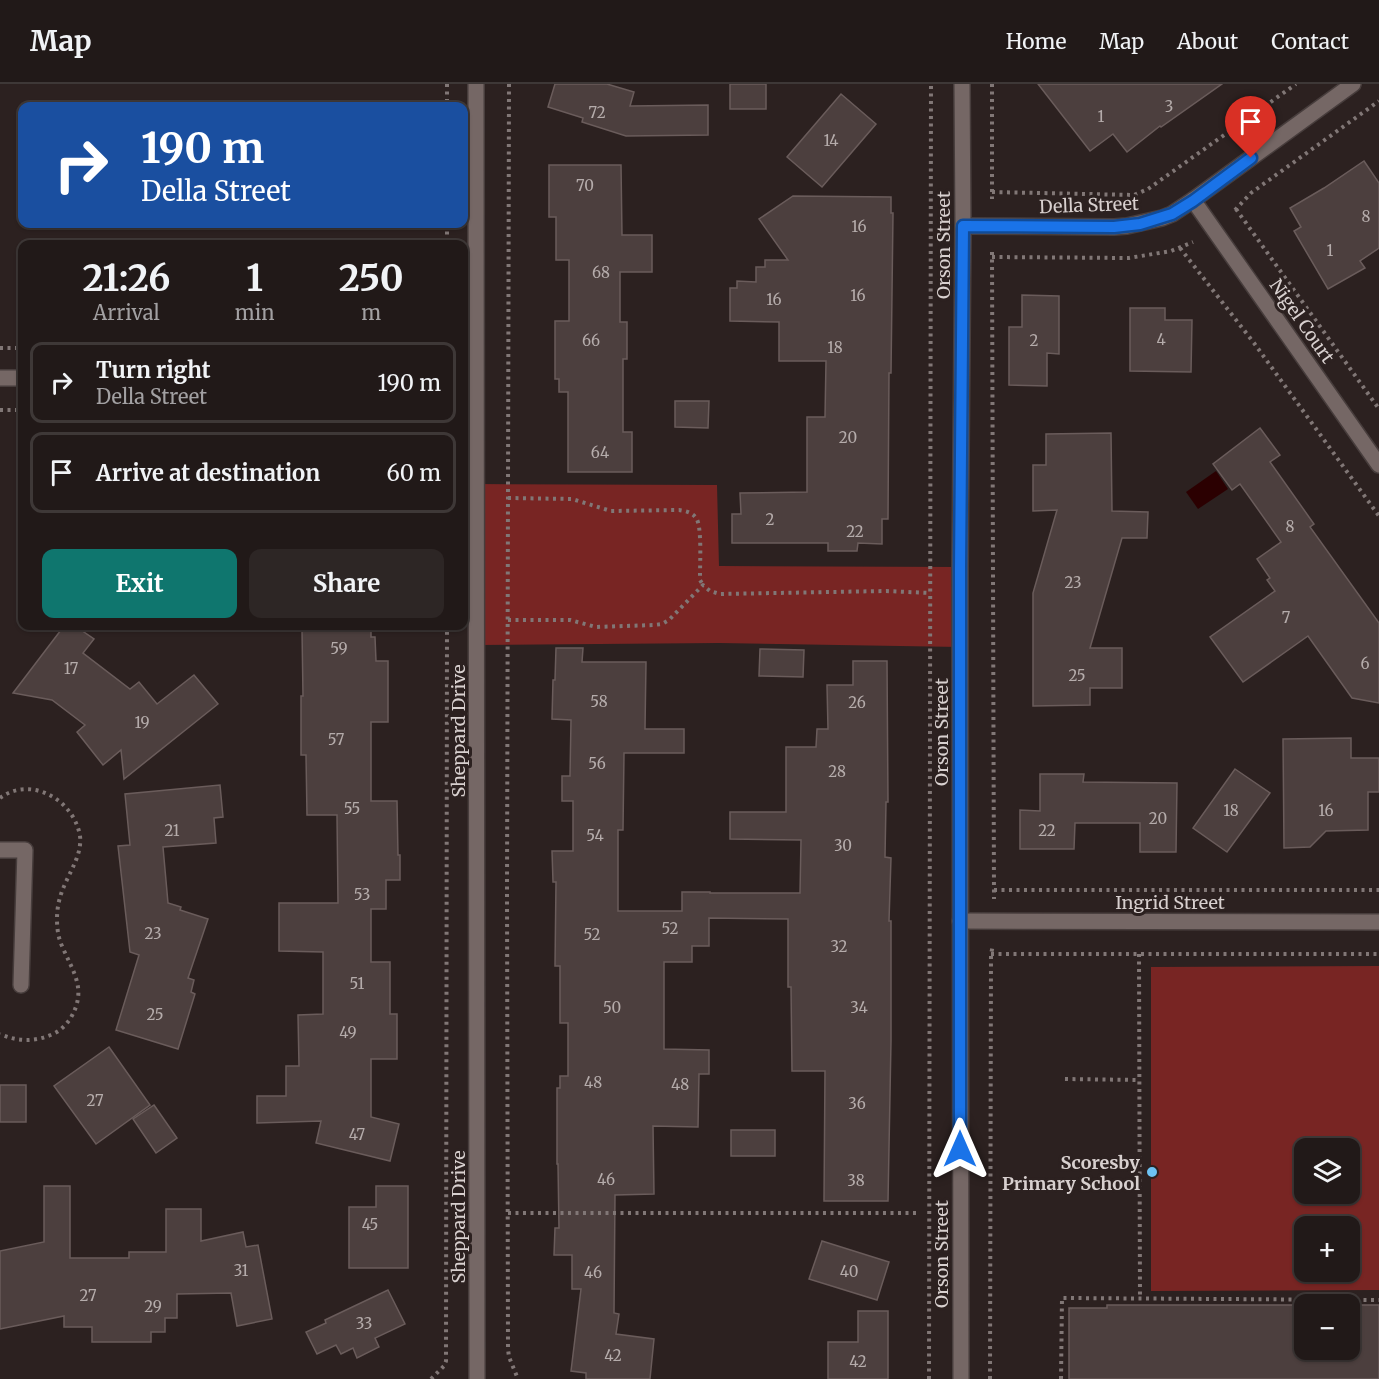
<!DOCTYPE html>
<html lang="en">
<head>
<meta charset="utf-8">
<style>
	body { margin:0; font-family:Merriweather,serif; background:#2d2625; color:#f1f3f6; height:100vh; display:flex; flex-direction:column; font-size:22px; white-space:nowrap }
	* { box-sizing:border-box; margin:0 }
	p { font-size:20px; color:#a2a0a2 }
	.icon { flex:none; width:33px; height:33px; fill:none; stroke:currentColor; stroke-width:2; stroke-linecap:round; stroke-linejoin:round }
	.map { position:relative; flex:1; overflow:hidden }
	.panel { position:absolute; left:18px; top:156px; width:450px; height:390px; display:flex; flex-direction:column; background:#211918; border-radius:12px; box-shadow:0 2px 4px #0004,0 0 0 2px #3e3837 }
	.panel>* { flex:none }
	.top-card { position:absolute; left:18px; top:18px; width:450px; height:126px; border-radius:12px; box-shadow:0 2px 4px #0004,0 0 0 2px #3e3837; background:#1a4fa0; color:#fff; overflow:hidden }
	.buttons { position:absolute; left:1294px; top:1054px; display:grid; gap:12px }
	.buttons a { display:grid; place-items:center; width:66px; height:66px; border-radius:12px; background:#211918; box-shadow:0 2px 4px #0004,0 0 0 2px #3e3837; font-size:30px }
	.pin { position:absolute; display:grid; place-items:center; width:51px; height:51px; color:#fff; margin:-62px -26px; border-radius:50% 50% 50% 0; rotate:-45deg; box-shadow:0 0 6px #0007 }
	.pin .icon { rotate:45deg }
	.me { position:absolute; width:66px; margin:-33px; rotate:0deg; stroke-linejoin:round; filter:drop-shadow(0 0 4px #0008) }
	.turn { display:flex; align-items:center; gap:21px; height:126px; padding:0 24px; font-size:27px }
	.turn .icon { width:78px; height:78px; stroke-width:2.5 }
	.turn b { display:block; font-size:42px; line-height:51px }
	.eta { display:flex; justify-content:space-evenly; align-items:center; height:102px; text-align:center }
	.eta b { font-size:36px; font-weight:700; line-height:42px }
	.action { display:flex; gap:12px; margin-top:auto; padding:12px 24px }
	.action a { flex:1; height:69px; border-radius:12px; background:#0f766e; color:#fff; font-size:24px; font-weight:700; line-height:69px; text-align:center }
	.action a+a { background:#2d2625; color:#f1f3f6 }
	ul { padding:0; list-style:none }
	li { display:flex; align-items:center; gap:18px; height:81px; margin:0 12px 9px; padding:0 12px; border:3px solid #3e3837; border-radius:12px }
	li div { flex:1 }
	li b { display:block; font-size:22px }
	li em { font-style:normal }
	header { display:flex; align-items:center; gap:36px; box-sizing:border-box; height:84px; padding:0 30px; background:#211918; border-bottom:2px solid #3e3837 }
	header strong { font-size:28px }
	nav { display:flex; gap:33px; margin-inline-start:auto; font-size:21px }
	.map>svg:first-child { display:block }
	.green { fill:#782523; fill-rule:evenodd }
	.water { fill:#2b0001 }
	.building { fill:#4c3f3e; stroke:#6a5c5b; stroke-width:1.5 }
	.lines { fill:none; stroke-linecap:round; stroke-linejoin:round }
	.minor-casing { stroke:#473d3c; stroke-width:18 }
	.path { stroke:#817776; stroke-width:4; stroke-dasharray:3 4.5; stroke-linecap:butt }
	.minor { stroke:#756765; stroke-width:15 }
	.route-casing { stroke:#114b97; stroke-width:15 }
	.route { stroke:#1a73e8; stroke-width:10 }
	.poi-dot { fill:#6dc2f3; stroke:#2c2120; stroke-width:2 }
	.labels { text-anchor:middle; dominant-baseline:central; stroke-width:6; stroke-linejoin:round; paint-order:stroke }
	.number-label { font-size:15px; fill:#b5acab }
	.street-label { font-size:18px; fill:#d8d0cf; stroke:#2c2120 }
	.poi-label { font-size:18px; font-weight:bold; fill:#d8d0cf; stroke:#2c2120; text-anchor:end }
</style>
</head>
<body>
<header>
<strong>Map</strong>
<nav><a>Home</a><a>Map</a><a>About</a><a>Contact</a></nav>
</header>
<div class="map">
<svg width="1379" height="1295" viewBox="0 0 1379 1295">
	<rect width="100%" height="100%" fill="#2c2120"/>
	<g class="green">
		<polygon points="476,400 717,401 719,482 960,483 960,563 719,559 477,561"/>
		<path d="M1379,882V1206L1151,1207V883ZM1305,1065H1350V1110H1305ZM1305,1143H1350V1188H1305Z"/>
	</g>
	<polygon class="water" points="1216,387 1228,405 1198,425 1186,408"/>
	<g class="building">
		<polygon points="555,0 607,0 634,8 630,22 708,21 708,51 626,52 582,38 583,34 548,23"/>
		<rect x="730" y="0" width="36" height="25"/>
		<polygon points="1038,0 1222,0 1161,43 1160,42 1127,68 1113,50 1090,67"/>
		<polygon points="841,10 876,40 822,103 787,73"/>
		<polygon points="1364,77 1379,99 1379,164 1360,177 1365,184 1328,205 1294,147 1301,143 1290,124 1324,104"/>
		<polygon points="549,81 621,81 622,151 652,151 652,188 620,188 620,238 627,238 627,275 623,275 623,348 632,348 632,388 568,388 568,308 559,308 559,295 555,295 555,237 569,237 569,176 556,176 556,133 549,133"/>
		<polygon points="793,112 891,113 891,129 893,129 891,289 889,289 888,435 882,435 882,460 858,459 857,467 828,467 828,459 732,459 732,430 741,430 740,409 807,408 807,333 825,333 826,277 779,277 779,238 730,237 730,204 737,204 737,197 756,198 756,183 765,183 765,176 788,176 759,135"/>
		<polygon points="1022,211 1059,212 1059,270 1047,269 1047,302 1009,301 1009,243 1022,243"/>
		<polygon points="1130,224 1165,224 1165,236 1192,236 1191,288 1130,287"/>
		<polygon points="675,317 709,317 708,344 675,343"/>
		<polygon points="1260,344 1280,371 1270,378 1314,440 1310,443 1379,539 1379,619 1352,614 1308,552 1243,598 1210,553 1275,507 1267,496 1270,494 1257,475 1281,458 1240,400 1232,406 1213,380"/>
		<polygon points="1111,349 1112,427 1148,428 1147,454 1122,454 1090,564 1122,564 1122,604 1090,604 1090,621 1033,622 1033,509 1057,426 1033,427 1033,381 1046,381 1046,350"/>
		<polygon points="64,542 75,542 94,555 83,569 130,605 139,598 157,620 194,591 218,620 124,695 121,666 103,681 77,648 85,641 52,616 13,609"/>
		<polygon points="331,542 371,542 371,553 375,553 376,577 388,577 388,638 371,638 371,717 397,717 398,771 400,771 400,796 386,796 386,825 371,825 371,878 390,878 390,930 397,930 397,975 371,975 371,1033 399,1040 390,1077 316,1059 321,1037 257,1039 257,1012 286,1012 286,982 299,982 298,931 323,930 323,868 279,867 279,819 338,819 337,731 307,731 306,671 301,671 301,612 303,612 302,546 331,545"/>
		<polygon points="556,564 583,564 582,578 646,578 645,645 684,645 684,669 624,669 623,746 618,746 618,827 682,827 682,808 710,808 710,809 800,809 801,756 730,755 730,728 786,728 786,663 816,663 817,645 828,645 827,601 853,601 853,577 887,577 888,718 886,718 885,773 891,774 889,837 891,837 891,957 888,1117 824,1117 825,987 792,987 791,903 788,903 788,835 709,834 709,862 692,862 692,878 664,878 664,965 709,966 709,990 699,990 698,1043 653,1042 654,1110 615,1111 614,1229 619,1230 616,1250 654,1255 650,1295 586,1295 586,1289 571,1287 581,1205 572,1205 572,1171 554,1171 555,1144 559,1144 558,1080 557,1080 557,1004 560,1004 560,992 568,992 568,939 560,939 560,882 555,882 556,798 553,798 552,767 573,767 573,717 562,717 562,692 570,692 571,636 552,635 553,596 555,596"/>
		<polygon points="760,565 804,566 803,593 759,592"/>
		<polygon points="1351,654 1351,674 1379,674 1379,708 1368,708 1368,746 1326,747 1310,763 1284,764 1283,655"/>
		<polygon points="1235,685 1270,709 1227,768 1193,744"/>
		<polygon points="1040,690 1084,690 1083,698 1177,699 1176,768 1140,768 1140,739 1075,739 1074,765 1020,765 1020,726 1040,727"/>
		<polygon points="220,701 223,733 214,734 216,759 163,763 168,819 181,823 180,826 208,835 188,894 194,896 191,908 195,910 178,965 116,946 139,871 130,868 118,762 130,761 125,710"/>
		<polygon points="109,963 150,1021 96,1060 54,1002"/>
		<rect x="0" y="1001" width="26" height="37"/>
		<polygon points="154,1021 177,1054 156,1069 133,1035"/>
		<rect x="731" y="1046" width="44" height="26"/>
		<polygon points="44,1102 70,1102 70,1174 129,1174 129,1168 166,1168 166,1125 201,1125 201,1157 243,1148 246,1163 258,1161 272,1235 237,1242 231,1209 177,1210 177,1234 165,1234 165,1248 151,1248 151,1258 92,1258 92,1243 64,1243 64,1232 0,1245 0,1167 44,1158"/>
		<polygon points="376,1102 408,1102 408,1184 349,1184 349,1123 376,1123"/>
		<polygon points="822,1157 889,1178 877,1216 809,1195"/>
		<polygon points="388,1206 405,1240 375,1254 379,1263 357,1274 353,1264 341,1270 336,1261 317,1270 306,1248 326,1239 325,1236"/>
		<polygon points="1107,1221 1305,1221 1305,1266 1350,1266 1350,1221 1379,1221 1379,1295 1069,1295 1069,1224 1107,1224"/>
		<polygon points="858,1227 888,1227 888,1295 828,1295 828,1258 858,1258"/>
	</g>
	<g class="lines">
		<g class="minor-casing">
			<g id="minor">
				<polyline points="476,0 477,1295"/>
				<polyline points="1193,116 1379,381"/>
				<polyline points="963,142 1114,143 1127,142 1162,134 1172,130 1193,116 1353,0"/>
				<polyline points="0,294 22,294"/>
				<polyline points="0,766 25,766 21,901"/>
				<polyline points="960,837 1379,838"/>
				<polyline points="961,1295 960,483 963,142 962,0"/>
			</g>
		</g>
		<g class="path">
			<polyline points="447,0 447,22"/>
			<polyline points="509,0 507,808 508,1265 509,1273 518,1295"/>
			<polyline points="992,0 992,115"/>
			<polyline points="992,108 1134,111 1148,105 1296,0"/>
			<polyline points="1236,125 1379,325"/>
			<polyline points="1235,126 1251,109 1379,17"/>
			<polyline points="447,140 447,160"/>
			<polyline points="1180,164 1254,259 1379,432"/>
			<polyline points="992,168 994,815"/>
			<polyline points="992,173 1129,174 1171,167 1193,158"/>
			<polyline points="0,264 22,264"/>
			<polyline points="0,326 22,326"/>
			<path d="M508,414L572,415L611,427L679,426C685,427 692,428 696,434C702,441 700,479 700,490V496L703,501"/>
			<polyline points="508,536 570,536 596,543 654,541 662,540 669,536 703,501 710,507 720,510 886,507 931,509"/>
			<path d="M0,714C31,691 74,716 80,752C82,769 72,784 65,800C60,811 57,822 57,835C57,844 58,853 62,862C73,888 88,906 70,935C66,941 60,947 53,950C35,958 18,958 0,950"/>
			<polyline points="994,806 1379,806"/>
			<polyline points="991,870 1379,870"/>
			<polyline points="1139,870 1140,1215"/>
			<polyline points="1065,995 1140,996"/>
			<polyline points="508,1129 918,1129"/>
			<polyline points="431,1295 444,1282 446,1277 447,542"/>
			<polyline points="929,1295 931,0"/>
			<polyline points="990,1295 991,870 993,861"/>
			<polyline points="1061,1295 1062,1214 1379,1216"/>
		</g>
		<use href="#minor" class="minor"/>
	</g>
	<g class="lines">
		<g class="route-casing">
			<polyline id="route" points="960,1065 960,483 963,142 1114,143 1140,140 1172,130 1193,117 1251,74"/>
		</g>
		<use href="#route" class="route"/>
	</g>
	<circle class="poi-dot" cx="1152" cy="1088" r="6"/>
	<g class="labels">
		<g class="number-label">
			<text x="1169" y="22">3</text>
			<text x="597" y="28">72</text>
			<text x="1101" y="32">1</text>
			<text x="831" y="56">14</text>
			<text x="585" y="101">70</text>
			<text x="1366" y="132">8</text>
			<text x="859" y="142">16</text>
			<text x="1330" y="166">1</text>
			<text x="601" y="188">68</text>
			<text x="858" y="211">16</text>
			<text x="774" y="215">16</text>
			<text x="1161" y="255">4</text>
			<text x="591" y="256">66</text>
			<text x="1034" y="256">2</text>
			<text x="835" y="263">18</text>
			<text x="848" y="353">20</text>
			<text x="600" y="368">64</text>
			<text x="770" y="435">2</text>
			<text x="1290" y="442">8</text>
			<text x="855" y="447">22</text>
			<text x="1073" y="498">23</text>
			<text x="1286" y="533">7</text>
			<text x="339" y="564">59</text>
			<text x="1365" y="579">6</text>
			<text x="71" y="584">17</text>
			<text x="1077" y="591">25</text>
			<text x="599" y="617">58</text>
			<text x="857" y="618">26</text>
			<text x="142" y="638">19</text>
			<text x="336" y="655">57</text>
			<text x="597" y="679">56</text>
			<text x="837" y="687">28</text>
			<text x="352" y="724">55</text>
			<text x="1231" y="726">18</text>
			<text x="1326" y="726">16</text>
			<text x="1158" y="734">20</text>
			<text x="172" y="746">21</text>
			<text x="1047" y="746">22</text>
			<text x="595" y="751">54</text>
			<text x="843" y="761">30</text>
			<text x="362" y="810">53</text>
			<text x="670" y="844">52</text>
			<text x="153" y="849">23</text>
			<text x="592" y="850">52</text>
			<text x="839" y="862">32</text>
			<text x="357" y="899">51</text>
			<text x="612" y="923">50</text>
			<text x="859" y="923">34</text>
			<text x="155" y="930">25</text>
			<text x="348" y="948">49</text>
			<text x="593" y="998">48</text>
			<text x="680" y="1000">48</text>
			<text x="95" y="1016">27</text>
			<text x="857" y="1019">36</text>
			<text x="357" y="1050">47</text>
			<text x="606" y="1095">46</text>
			<text x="856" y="1096">38</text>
			<text x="370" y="1140">45</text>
			<text x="241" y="1186">31</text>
			<text x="849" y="1187">40</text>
			<text x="593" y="1188">46</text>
			<text x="88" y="1211">27</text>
			<text x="153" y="1222">29</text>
			<text x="364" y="1239">33</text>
			<text x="613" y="1271">42</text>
			<text x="858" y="1277">42</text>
		</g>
		<g class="street-label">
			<text transform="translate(1089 121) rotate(-2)">Della Street</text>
			<text transform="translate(943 161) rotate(-90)">Orson Street</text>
			<text transform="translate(1302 237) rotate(55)">Nigel Court</text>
			<text transform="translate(458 647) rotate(-90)">Sheppard Drive</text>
			<text transform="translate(941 648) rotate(-90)">Orson Street</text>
			<text x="1170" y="818">Ingrid Street</text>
			<text transform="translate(458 1133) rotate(-90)">Sheppard Drive</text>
			<text transform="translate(941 1170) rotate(-90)">Orson Street</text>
		</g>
		<g class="poi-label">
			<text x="1140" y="1078">Scoresby<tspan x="1140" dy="21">Primary School</tspan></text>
		</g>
	</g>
</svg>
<div class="buttons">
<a><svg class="icon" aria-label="layers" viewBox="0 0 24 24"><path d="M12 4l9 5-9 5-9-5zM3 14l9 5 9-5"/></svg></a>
<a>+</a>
<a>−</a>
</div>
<div class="pin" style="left:1251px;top:74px;background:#d93025"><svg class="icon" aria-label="arrive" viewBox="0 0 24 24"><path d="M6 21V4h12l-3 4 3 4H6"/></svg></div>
<svg class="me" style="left:960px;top:1065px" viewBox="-20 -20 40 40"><path d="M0-17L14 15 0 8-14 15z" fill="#1a73e8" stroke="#fff" stroke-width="4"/></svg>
<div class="top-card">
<div class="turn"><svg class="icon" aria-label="right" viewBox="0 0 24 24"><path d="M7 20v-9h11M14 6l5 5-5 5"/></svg><div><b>190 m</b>Della Street</div></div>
</div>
<section class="panel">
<div class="eta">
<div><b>21:26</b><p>Arrival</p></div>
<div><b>1</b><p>min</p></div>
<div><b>250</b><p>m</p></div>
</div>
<ul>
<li><svg class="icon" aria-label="right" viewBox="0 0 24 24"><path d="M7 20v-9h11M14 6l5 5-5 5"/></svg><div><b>Turn right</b><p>Della Street</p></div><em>190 m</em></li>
<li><svg class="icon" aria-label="arrive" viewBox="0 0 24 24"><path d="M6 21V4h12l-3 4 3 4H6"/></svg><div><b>Arrive at destination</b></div><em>60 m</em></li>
</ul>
<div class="action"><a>Exit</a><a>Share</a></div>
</section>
</div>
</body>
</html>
